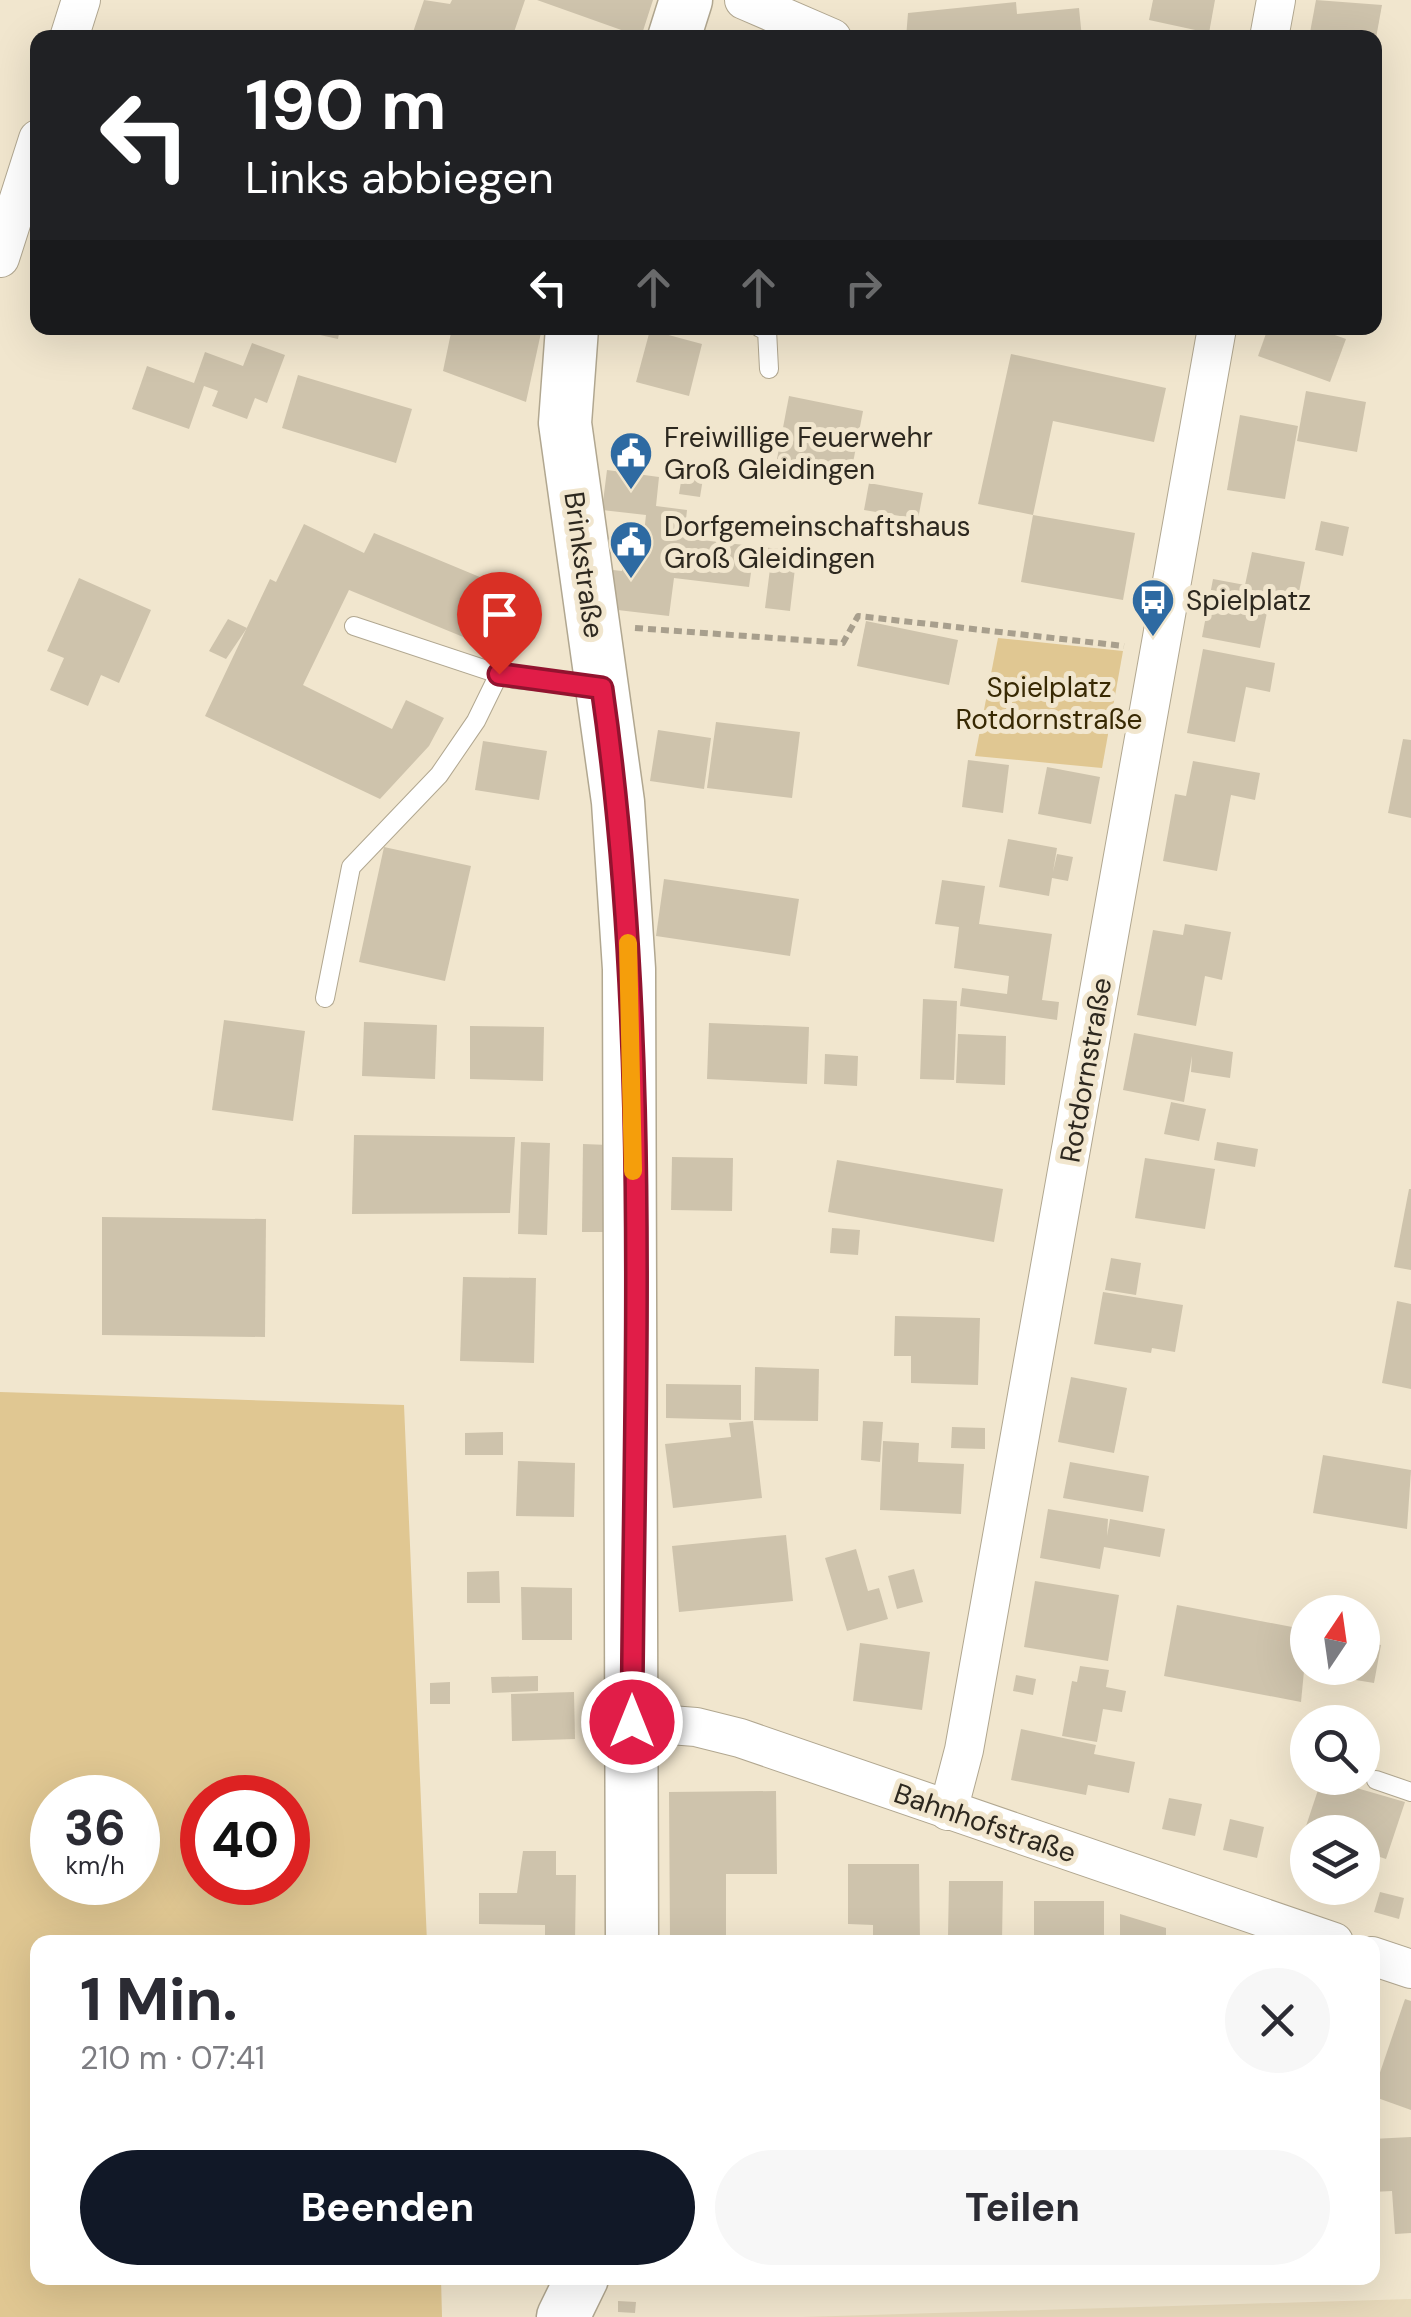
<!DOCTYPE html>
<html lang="de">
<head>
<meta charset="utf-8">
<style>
	body { margin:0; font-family:"DM Sans",sans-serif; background:#f7f7f7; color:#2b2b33; height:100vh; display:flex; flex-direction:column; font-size:38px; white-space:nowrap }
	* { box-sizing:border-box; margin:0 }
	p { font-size:32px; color:#7c7c81 }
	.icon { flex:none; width:55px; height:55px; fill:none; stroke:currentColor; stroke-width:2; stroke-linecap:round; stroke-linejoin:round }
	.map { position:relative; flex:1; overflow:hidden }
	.side { position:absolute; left:30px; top:1935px; width:1350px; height:350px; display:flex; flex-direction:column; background:#fff; border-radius:20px; box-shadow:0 10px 40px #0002 }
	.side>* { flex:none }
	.hud { position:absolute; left:30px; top:30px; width:1352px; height:305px; border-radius:20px; box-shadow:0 10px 40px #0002; background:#202124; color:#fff; overflow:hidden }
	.needle { width:65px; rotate:13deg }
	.buttons { position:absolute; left:1290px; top:1595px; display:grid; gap:20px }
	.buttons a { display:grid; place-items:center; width:90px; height:90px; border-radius:50%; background:#fff; box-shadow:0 10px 40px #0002; font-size:50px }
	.speed { position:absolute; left:30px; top:1775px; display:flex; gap:20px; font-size:50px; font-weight:700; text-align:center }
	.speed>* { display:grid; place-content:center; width:130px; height:130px; border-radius:50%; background:#fff; box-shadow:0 10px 40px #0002; line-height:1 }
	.speed small { font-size:25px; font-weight:400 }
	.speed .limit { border:15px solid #d22; background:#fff; color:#111 }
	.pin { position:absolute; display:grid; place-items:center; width:85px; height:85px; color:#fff; margin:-102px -42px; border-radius:50% 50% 50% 0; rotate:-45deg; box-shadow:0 0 10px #0007 }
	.pin .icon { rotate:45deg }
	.me { position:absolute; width:110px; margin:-55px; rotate:0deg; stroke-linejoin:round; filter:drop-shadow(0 0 8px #0008) }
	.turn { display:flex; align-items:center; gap:35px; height:210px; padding:0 50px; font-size:45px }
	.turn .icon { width:130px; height:130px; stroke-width:2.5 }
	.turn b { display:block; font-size:70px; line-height:85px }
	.lanes { display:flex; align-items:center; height:95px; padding:0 50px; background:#0003; justify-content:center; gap:50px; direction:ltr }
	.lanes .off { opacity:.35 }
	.round { display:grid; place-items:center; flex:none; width:105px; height:105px; border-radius:52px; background:#f7f7f7 }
	.head { display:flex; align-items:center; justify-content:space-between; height:170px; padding:0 50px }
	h1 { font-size:60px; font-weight:700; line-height:75px }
	.button { display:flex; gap:20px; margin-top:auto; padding:20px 50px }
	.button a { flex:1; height:115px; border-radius:60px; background:#111827; color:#fff; font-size:40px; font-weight:700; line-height:115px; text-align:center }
	.button a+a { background:#f7f7f7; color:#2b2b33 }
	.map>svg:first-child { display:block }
	.built { fill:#e7d9ba }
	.green { fill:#e0c792; fill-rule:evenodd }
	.building { fill:#cec3ac }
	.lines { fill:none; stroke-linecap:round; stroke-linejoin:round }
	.lane-casing { stroke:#b1a790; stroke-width:20 }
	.street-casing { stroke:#b1a790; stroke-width:40 }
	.secondary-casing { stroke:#b1a790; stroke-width:55 }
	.path { stroke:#a89f8d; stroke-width:6; stroke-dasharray:8 5; stroke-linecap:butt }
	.lane { stroke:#fff; stroke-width:18 }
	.street { stroke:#fff; stroke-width:38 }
	.secondary { stroke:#fff; stroke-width:52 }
	.route-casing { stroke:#92132f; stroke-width:25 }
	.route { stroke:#e11d48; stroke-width:18 }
	.slow { stroke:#f59e0b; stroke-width:18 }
	.labels { text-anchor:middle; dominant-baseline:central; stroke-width:10; stroke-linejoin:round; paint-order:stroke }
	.poi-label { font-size:28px; fill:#2d281f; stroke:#f1e6ce; text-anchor:start }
	.street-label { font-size:28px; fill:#2d281f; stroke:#f1e6ce }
	.park-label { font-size:28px; fill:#382903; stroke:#f1e6ce }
</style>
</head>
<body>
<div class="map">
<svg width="1411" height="2317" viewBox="0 0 1411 2317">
	<rect width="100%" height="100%" fill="#f1e6ce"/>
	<polygon class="built" points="1411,2299 1411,2317 802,2317"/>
	<g class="green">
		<polygon points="998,638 1123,651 1102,768 975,756"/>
		<path d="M0,1392L404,1405L427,1942H38V2278H441L442,2317H0ZM52,1798H138V1882H52ZM202,1798H288V1882H202Z"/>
	</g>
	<g class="building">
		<polygon points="424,0 450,4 452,0 525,0 512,38 411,38"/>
		<polygon points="537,0 653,0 641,37"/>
		<polygon points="1153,0 1215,0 1209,33 1149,20"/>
		<polygon points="1316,0 1382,5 1376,38 1309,38"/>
		<polygon points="1016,2 1017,14 1079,8 1082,38 906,38 908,13"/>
		<polygon points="289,328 340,328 338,339"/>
		<polygon points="452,328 542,328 526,402 443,371"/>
		<polygon points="1268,328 1315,328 1346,339 1330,382 1258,356"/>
		<polygon points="650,330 702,344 689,396 636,382"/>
		<polygon points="252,343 285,355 267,403 255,398 247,419 212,406 218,391 204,386 189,429 132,409 147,366 194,383 205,352 243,366"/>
		<polygon points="1011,354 1166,388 1154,442 1053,421 1033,515 978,504"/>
		<polygon points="298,375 412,409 396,463 282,428"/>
		<polygon points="1306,391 1366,402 1357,452 1297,441"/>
		<polygon points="789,396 863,411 851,473 777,459"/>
		<polygon points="1240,415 1298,426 1285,499 1227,490"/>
		<polygon points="684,463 705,466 700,497 679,494"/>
		<polygon points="607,470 659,477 656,506 687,510 684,538 797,551 790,611 765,608 771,561 753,558 749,587 674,578 669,616 609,609 613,570 622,571 627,531 644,533 646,515 602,510"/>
		<polygon points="869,483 923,493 918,519 864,510"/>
		<polygon points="1033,515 1135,533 1123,600 1021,582"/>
		<polygon points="1321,521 1349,527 1343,556 1315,550"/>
		<polygon points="304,524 364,553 374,533 499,585 473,641 349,590 303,685 392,729 406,700 444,718 429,746 380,799 205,716 270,579 276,582"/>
		<polygon points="1252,552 1305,562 1298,597 1271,592 1260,648 1202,637 1213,579 1245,585"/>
		<polygon points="79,578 151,610 119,683 101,675 88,706 50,690 64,658 47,651"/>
		<polygon points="228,619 247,628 226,659 209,651"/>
		<polygon points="866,621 958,640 949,685 857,666"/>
		<polygon points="1203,649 1275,663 1270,692 1246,687 1235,742 1187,733"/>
		<polygon points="716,722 800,732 792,798 707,788"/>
		<polygon points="658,730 711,738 704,789 650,781"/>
		<polygon points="1403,739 1411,740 1411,818 1388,813"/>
		<polygon points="483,741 547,751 539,800 475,790"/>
		<polygon points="968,760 1009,765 1003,813 962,807"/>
		<polygon points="1193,761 1260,773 1255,800 1231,795 1217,871 1163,861 1175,794 1186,796"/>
		<polygon points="1047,767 1100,777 1091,824 1038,814"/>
		<polygon points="1008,839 1057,848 1053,872 1057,854 1073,857 1068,881 1052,878 1049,896 999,887"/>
		<polygon points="384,847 471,866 445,981 359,962"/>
		<polygon points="664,879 799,899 790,956 656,936"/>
		<polygon points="942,880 985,886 979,924 1052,934 1042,1000 1059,1002 1057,1020 960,1006 962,988 1007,994 1009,976 954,968 959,927 935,924"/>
		<polygon points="1185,924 1231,932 1222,980 1205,976 1196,1026 1137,1015 1153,930 1183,935"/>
		<polygon points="923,999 957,1001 954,1080 920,1079"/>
		<polygon points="224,1020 305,1031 293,1121 212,1110"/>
		<polygon points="364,1022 437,1025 435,1079 362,1076"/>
		<polygon points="709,1023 809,1027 807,1084 707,1079"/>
		<polygon points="470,1026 544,1027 543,1081 470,1079"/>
		<polygon points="1134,1033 1233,1052 1230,1078 1191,1072 1192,1056 1184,1102 1123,1090"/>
		<polygon points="958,1034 1006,1036 1005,1085 956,1083"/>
		<polygon points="825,1054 858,1056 857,1086 824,1084"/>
		<polygon points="1171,1102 1206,1109 1199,1141 1164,1134"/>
		<polygon points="354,1135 515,1137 510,1213 352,1214"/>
		<polygon points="521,1142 550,1143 547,1235 518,1234"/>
		<polygon points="1217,1142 1258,1149 1255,1167 1214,1160"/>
		<polygon points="583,1144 609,1145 607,1232 582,1232"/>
		<polygon points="672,1157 733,1158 732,1211 671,1210"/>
		<polygon points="1145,1158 1215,1169 1205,1229 1135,1218"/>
		<polygon points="837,1160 1003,1189 994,1242 828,1212"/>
		<polygon points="1409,1189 1411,1189 1411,1270 1394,1267"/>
		<polygon points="102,1217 266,1219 265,1337 102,1335"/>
		<polygon points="832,1228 860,1230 858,1255 830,1253"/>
		<polygon points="1111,1258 1141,1263 1136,1295 1105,1290"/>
		<polygon points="463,1277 536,1278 534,1363 460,1361"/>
		<polygon points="1103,1292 1183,1305 1175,1352 1152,1348 1151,1353 1094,1344"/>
		<polygon points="1397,1301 1411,1304 1411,1389 1382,1383"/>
		<polygon points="895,1316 980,1318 978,1385 911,1383 911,1356 894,1356"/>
		<polygon points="755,1367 819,1369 818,1421 754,1420"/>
		<polygon points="1071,1377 1127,1388 1114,1453 1058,1442"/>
		<polygon points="666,1384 741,1385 741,1420 666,1418"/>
		<polygon points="753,1421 762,1498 673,1508 665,1444 731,1437 729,1423"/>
		<polygon points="863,1421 883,1422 880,1462 861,1460"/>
		<polygon points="952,1427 985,1428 985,1449 951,1448"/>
		<polygon points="503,1432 503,1455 465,1455 465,1433"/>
		<polygon points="883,1441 919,1443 918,1462 964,1464 961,1514 880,1510"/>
		<polygon points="1323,1455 1411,1470 1407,1529 1313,1513"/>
		<polygon points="518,1461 575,1463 574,1517 516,1516"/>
		<polygon points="1070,1462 1149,1476 1143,1512 1063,1498"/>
		<polygon points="1048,1509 1108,1519 1107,1536 1110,1519 1165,1529 1160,1557 1104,1547 1100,1569 1040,1558"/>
		<polygon points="786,1535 793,1601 679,1612 672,1546"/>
		<polygon points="856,1549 868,1591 879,1588 888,1619 847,1631 825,1558"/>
		<polygon points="914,1569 923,1602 897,1609 888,1576"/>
		<polygon points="499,1571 500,1603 467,1603 467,1572"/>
		<polygon points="1035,1581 1119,1595 1108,1661 1024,1647"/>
		<polygon points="521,1587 572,1588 572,1640 522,1640"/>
		<polygon points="1177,1605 1308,1630 1301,1702 1164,1676"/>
		<polygon points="1362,1642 1381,1645 1374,1683 1331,1676 1332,1668 1362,1668"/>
		<polygon points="860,1643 930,1652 922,1710 853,1701"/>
		<polygon points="1080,1666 1109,1670 1106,1687 1126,1691 1122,1712 1103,1709 1097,1742 1062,1736 1072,1681 1077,1682"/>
		<polygon points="1016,1675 1036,1679 1033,1695 1013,1691"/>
		<polygon points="538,1676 538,1691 492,1693 491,1677"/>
		<polygon points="450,1682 450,1704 430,1704 430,1683"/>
		<polygon points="574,1692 575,1739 512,1741 511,1694"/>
		<polygon points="1021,1729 1096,1745 1094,1754 1135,1762 1129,1793 1088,1785 1086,1795 1011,1780"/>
		<polygon points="1322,1778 1405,1802 1386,1859 1362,1851 1362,1832 1304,1832"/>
		<polygon points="776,1791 777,1874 726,1874 726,1942 670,1942 669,1792"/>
		<polygon points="1169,1798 1202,1804 1195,1836 1162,1829"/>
		<polygon points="1230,1819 1264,1827 1257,1858 1223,1850"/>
		<polygon points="523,1851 556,1851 556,1875 576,1875 575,1942 545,1942 545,1925 479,1924 479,1893 517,1893"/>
		<polygon points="848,1864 919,1864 920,1942 873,1942 873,1925 848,1924"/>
		<polygon points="949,1881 1003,1881 1002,1942 973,1942 973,1936 948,1936"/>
		<polygon points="1380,1892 1404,1898 1399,1919 1374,1912"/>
		<rect x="1034" y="1901" width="70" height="41"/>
		<polygon points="1120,1914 1166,1928 1166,1942 1120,1942"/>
		<polygon points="1405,1999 1411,2001 1411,2110 1372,2096"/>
		<polygon points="1411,2137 1411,2233 1395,2234 1392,2191 1372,2192 1372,2139"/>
		<polygon points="618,2301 636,2302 635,2313 618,2312"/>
	</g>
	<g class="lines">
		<g class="lane-casing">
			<g id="lane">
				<polyline points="760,328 767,330 769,369"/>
				<polyline points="354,626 514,679 597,687"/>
				<polyline points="325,998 351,867 439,775 476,721 499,674"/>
				<polyline points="1376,1780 1411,1792"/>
			</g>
		</g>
		<g class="street-casing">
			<g id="street">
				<polyline points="744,0 832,38"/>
				<polyline points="69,38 81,0"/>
				<polyline points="1269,38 1276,0"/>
				<polyline points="0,258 38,139"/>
				<polyline points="632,1722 696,1727 740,1738 1334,1942"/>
				<polyline points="948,1811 964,1750 1217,328"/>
				<polyline points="1372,1956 1411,1969"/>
			</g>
		</g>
		<g class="secondary-casing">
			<g id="secondary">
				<polyline points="674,38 686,0"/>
				<polyline points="572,328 565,423 618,802 629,969 632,1942"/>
				<polyline points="563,2317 582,2278"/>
			</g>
		</g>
		<polyline class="path" points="635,628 843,643 858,616 1124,646"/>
		<use href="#lane" class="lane"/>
		<use href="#street" class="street"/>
		<use href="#secondary" class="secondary"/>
	</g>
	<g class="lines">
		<g class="route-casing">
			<path id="route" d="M499,674L602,688C651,1028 634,1380 632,1722"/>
		</g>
		<use href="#route" class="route"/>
		<polyline class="slow" points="628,943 633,1171"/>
	</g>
	<defs>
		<g id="civic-pin" transform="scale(2.25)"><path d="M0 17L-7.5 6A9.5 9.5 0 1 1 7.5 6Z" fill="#2e6aa2" stroke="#f1e6ce"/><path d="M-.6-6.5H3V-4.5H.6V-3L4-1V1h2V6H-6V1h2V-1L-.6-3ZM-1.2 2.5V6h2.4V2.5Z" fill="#fff"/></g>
		<g id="bus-pin" transform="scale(2.25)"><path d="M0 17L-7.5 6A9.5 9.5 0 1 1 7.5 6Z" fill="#2e6aa2" stroke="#f1e6ce"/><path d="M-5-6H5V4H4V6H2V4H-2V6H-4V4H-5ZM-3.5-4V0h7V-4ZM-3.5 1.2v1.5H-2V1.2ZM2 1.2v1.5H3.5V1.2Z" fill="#fff"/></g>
	</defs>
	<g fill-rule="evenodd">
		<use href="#civic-pin" x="631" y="453"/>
		<use href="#civic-pin" x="631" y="542"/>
		<use href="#bus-pin" x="1153" y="600"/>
	</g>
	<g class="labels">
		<g class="poi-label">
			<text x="664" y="437">Freiwillige Feuerwehr<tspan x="664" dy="32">Groß Gleidingen</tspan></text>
			<text x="664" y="526">Dorfgemeinschaftshaus<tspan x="664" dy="32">Groß Gleidingen</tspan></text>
			<text x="1186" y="600">Spielplatz</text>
		</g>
		<g class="street-label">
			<text transform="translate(584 565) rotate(82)">Brinkstraße</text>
			<text transform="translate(1086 1070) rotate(-80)">Rotdornstraße</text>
			<text transform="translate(985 1823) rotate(19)">Bahnhofstraße</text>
		</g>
		<g class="park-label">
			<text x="1049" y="687">Spielplatz<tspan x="1049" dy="32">Rotdornstraße</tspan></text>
		</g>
	</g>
</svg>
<div class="buttons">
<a><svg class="needle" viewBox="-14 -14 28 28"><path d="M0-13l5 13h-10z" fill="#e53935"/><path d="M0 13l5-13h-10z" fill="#7c7c81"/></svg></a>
<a><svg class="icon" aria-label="search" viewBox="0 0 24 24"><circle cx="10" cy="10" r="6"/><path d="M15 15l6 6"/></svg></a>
<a><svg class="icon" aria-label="layers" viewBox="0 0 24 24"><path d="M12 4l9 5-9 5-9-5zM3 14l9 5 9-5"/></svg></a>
</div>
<div class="speed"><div>36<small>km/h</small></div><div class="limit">40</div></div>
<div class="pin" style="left:499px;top:674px;background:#d93025"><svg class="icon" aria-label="arrive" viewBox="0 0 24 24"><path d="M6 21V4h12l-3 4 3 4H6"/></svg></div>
<svg class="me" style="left:632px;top:1722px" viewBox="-20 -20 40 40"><circle r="17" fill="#e11d48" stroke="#fff" stroke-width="3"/><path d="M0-11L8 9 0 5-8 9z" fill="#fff"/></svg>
<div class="hud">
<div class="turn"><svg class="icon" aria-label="left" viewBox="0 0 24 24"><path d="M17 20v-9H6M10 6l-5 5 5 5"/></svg><div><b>190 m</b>Links abbiegen</div></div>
<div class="lanes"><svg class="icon" aria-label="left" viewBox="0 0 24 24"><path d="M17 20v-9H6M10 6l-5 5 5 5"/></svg><svg class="icon off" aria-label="ahead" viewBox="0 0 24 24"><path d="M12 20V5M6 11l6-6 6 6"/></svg><svg class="icon off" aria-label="ahead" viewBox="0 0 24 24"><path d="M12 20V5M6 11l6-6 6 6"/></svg><svg class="icon off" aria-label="right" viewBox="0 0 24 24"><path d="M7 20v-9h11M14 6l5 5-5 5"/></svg></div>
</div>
<section class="side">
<div class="head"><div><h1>1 Min.</h1><p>210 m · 07:41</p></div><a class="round"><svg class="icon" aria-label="close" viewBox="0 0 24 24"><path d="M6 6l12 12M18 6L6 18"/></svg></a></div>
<div class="button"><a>Beenden</a><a>Teilen</a></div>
</section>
</div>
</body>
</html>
